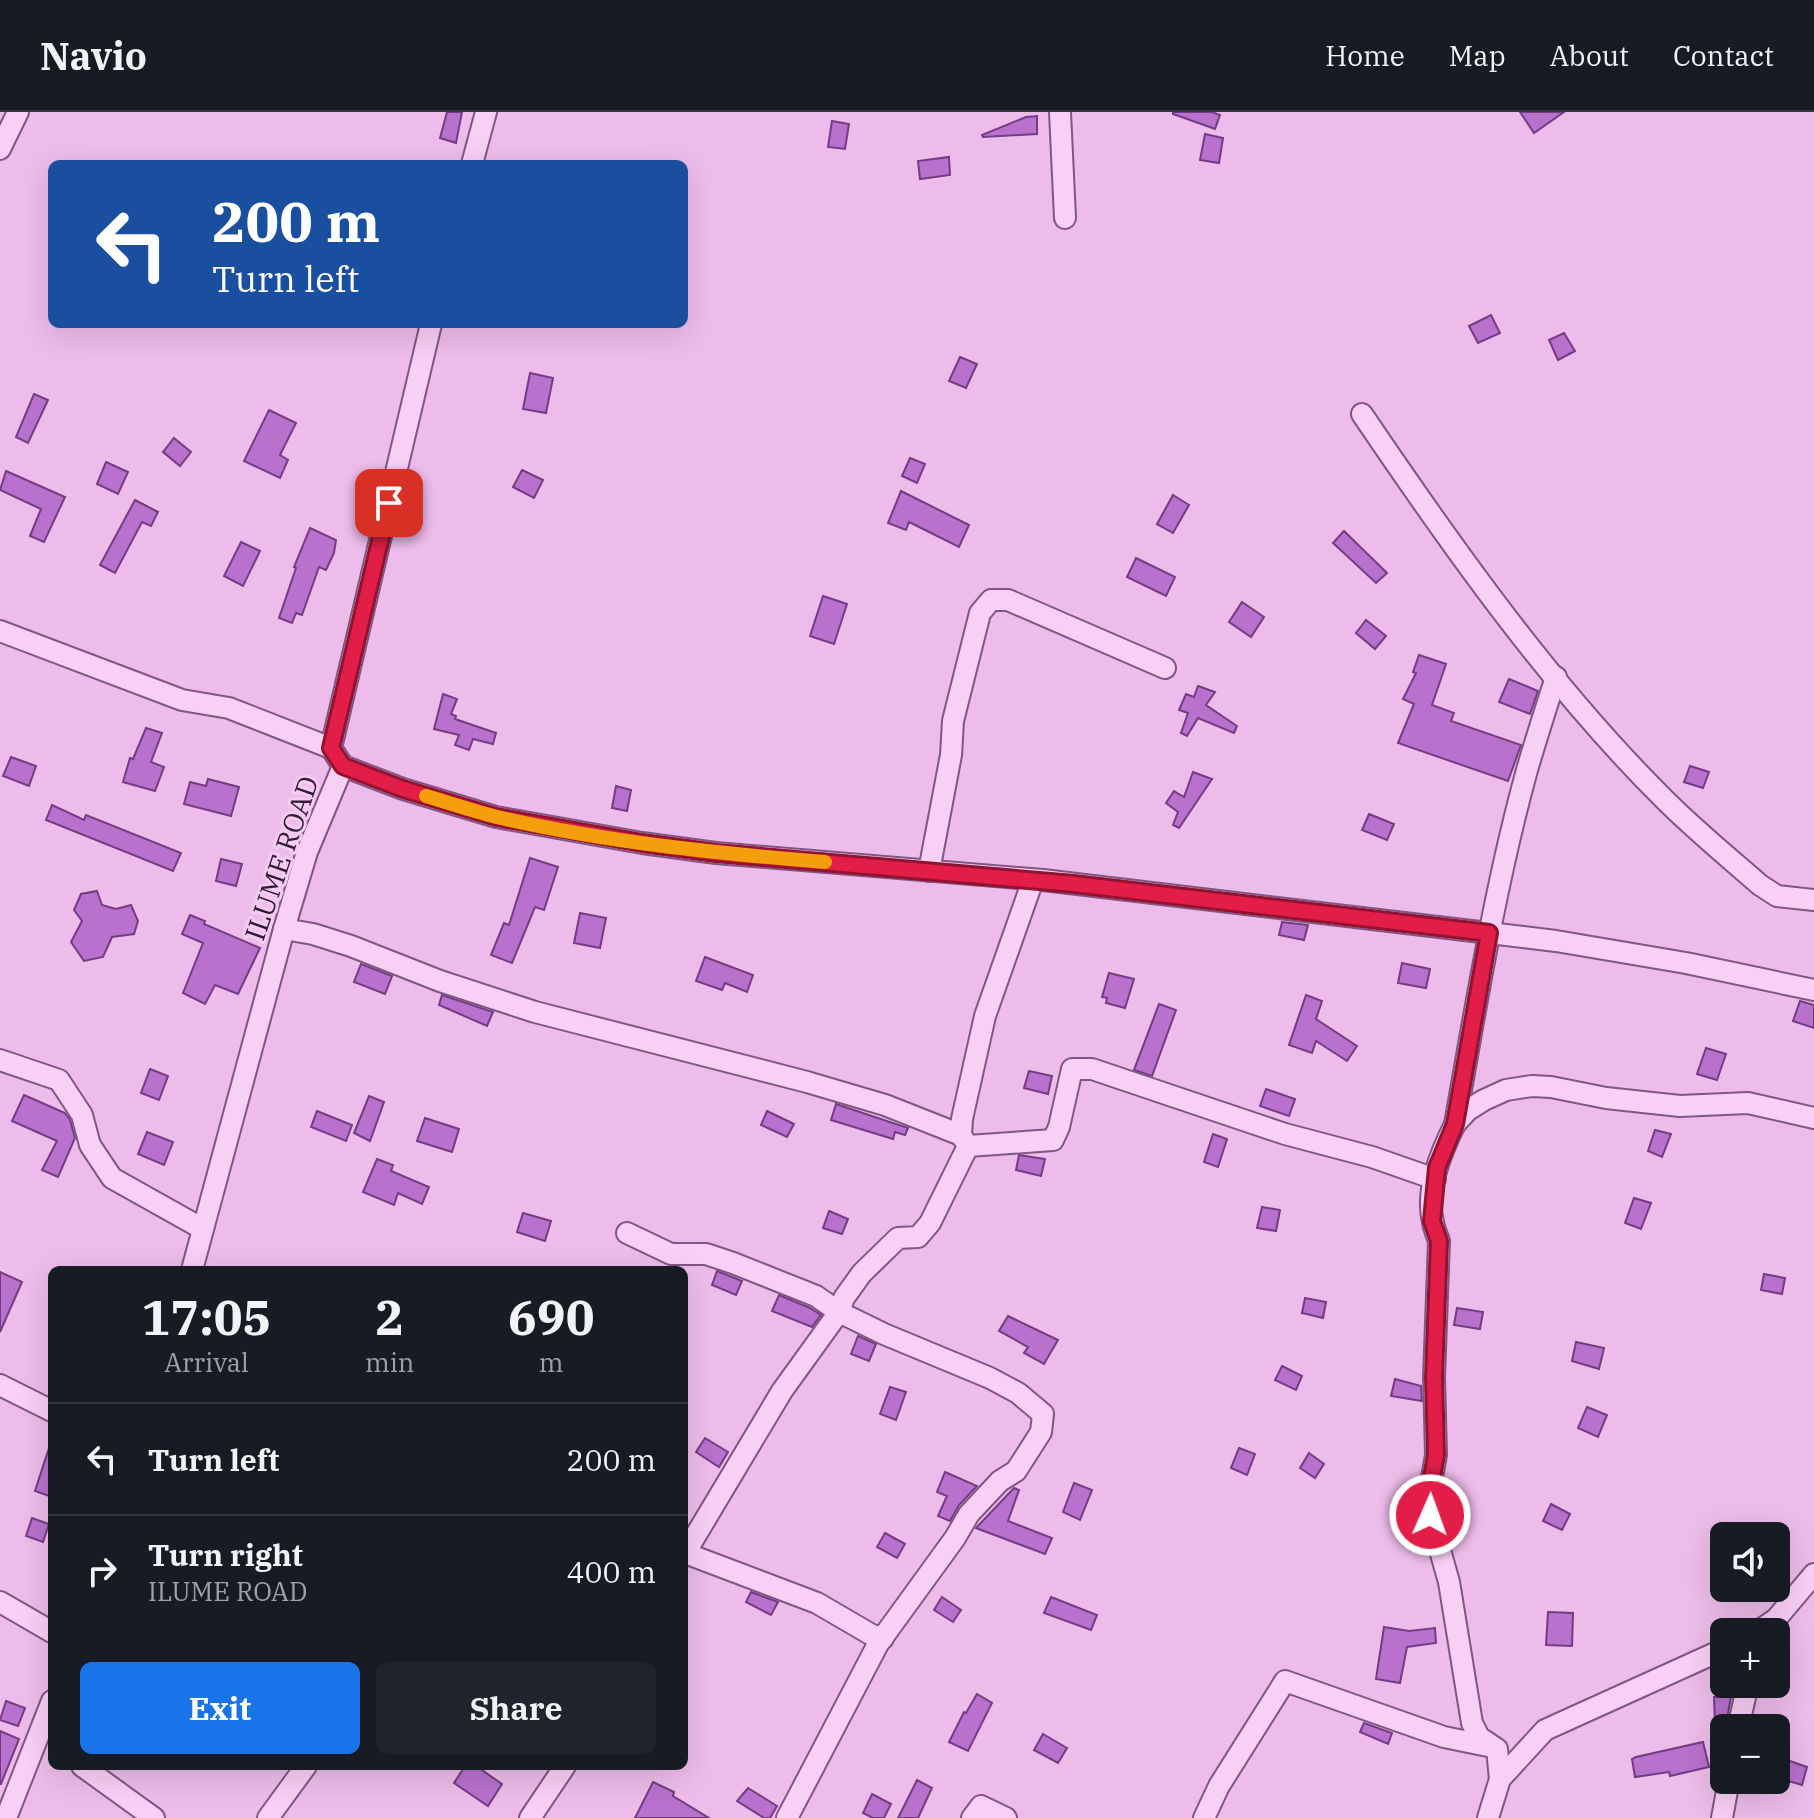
<!DOCTYPE html>
<html lang="en">
<head>
<meta charset="utf-8">
<style>
	body { margin:0; font-family:"IBM Plex Serif",serif; background:#20242c; color:#f1f3f6; height:100vh; display:flex; flex-direction:column; font-size:30px; white-space:nowrap }
	* { box-sizing:border-box; margin:0 }
	p { font-size:26px; color:#9ea1a6 }
	.icon { flex:none; width:44px; height:44px; fill:none; stroke:currentColor; stroke-width:2; stroke-linecap:round; stroke-linejoin:round }
	.map { position:relative; flex:1; overflow:hidden }
	.sheet { position:absolute; left:48px; top:1154px; width:640px; height:504px; display:flex; flex-direction:column; background:#171b24; border-radius:12px; box-shadow:0 8px 32px #0002 }
	.sheet>* { flex:none }
	.hud { position:absolute; left:48px; top:48px; width:640px; height:168px; border-radius:12px; box-shadow:0 8px 32px #0002; background:#1a4fa0; color:#fff; overflow:hidden }
	.controls { position:absolute; left:1710px; top:1410px; display:grid; gap:16px }
	.controls a { display:grid; place-items:center; width:80px; height:80px; border-radius:12px; background:#171b24; box-shadow:0 8px 32px #0002; font-size:40px }
	.pin { position:absolute; display:grid; place-items:center; width:68px; height:68px; color:#fff; margin:-34px; border-radius:16px; box-shadow:0 4px 12px #0006 }
	.me { position:absolute; width:88px; margin:-44px; rotate:2deg; stroke-linejoin:round; filter:drop-shadow(0 0 6px #0008) }
	.turn { display:flex; align-items:center; gap:28px; height:168px; padding:0 32px; font-size:36px }
	.turn .icon { width:104px; height:104px; stroke-width:2.5 }
	.turn b { display:block; font-size:56px; line-height:68px }
	.eta { display:flex; justify-content:space-evenly; align-items:center; height:136px; text-align:center }
	.eta b { font-size:48px; font-weight:700; line-height:56px }
	.cta { display:flex; gap:16px; margin-top:auto; padding:16px 32px }
	.cta a { flex:1; height:92px; border-radius:12px; background:#1a73e8; color:#fff; font-size:32px; font-weight:700; line-height:92px; text-align:center }
	.cta a+a { background:#20242c; color:#f1f3f6 }
	ul { padding:0; list-style:none }
	li { display:flex; align-items:center; gap:24px; height:112px; padding:0 32px; border-top:2px solid #363941 }
	li div { flex:1 }
	li b { display:block; font-size:30px }
	li em { font-style:normal }
	header { display:flex; align-items:center; gap:48px; box-sizing:border-box; height:112px; padding:0 40px; background:#171b24; border-bottom:2px solid #363941 }
	header strong { font-size:38px }
	nav { display:flex; gap:44px; margin-inline-start:auto; font-size:28px }
	.map>svg:first-child { display:block }
	.building { fill:#b871cc; stroke:#733c83; stroke-width:2 }
	.lines { fill:none; stroke-linecap:round; stroke-linejoin:round }
	.minor-casing { stroke:#805684; stroke-width:24 }
	.minor { stroke:#f8cff5; stroke-width:20 }
	.route-casing { stroke:#92132f; stroke-width:20 }
	.route { stroke:#e11d48; stroke-width:14 }
	.slow { stroke:#f59e0b; stroke-width:14 }
	.labels { text-anchor:middle; dominant-baseline:central; stroke-width:6; stroke-linejoin:round; paint-order:stroke }
	.street-label { font-size:28px; fill:#301b33; stroke:#f5cbf1 }
</style>
</head>
<body>
<header>
<strong>Navio</strong>
<nav><a>Home</a><a>Map</a><a>About</a><a>Contact</a></nav>
</header>
<div class="map">
<svg width="1814" height="1706" viewBox="0 0 1814 1706">
	<rect width="100%" height="100%" fill="#edbcea"/>
	<g class="building">
		<polygon points="447,0 462,0 456,31 440,26"/>
		<polygon points="1173,0 1212,0 1220,3 1215,17 1173,2"/>
		<polygon points="1520,0 1564,0 1534,21"/>
		<polygon points="1037,4 1037,22 983,25 982,23 1026,5"/>
		<polygon points="832,9 849,12 845,37 828,35"/>
		<polygon points="1205,22 1223,26 1219,51 1200,48"/>
		<polygon points="949,45 950,63 920,67 918,49"/>
		<polygon points="1491,203 1500,221 1478,231 1469,214"/>
		<polygon points="1564,221 1575,239 1558,248 1549,228"/>
		<polygon points="960,245 977,252 966,276 949,269"/>
		<polygon points="530,261 553,266 546,301 523,297"/>
		<polygon points="34,282 48,288 28,331 16,325"/>
		<polygon points="269,298 296,311 280,343 288,348 280,366 244,349"/>
		<polygon points="174,326 191,340 180,354 163,340"/>
		<polygon points="910,346 925,352 917,371 902,364"/>
		<polygon points="106,350 128,360 118,382 97,372"/>
		<polygon points="522,358 543,368 534,386 513,375"/>
		<polygon points="6,359 65,385 44,430 30,424 41,397 0,378"/>
		<polygon points="901,379 969,413 959,435 909,410 906,418 888,411"/>
		<polygon points="1173,383 1189,393 1173,421 1157,412"/>
		<polygon points="135,388 158,400 151,414 142,410 115,461 100,453"/>
		<polygon points="310,416 336,428 334,441 326,458 319,455 302,503 296,501 292,511 279,506 296,456 294,455"/>
		<polygon points="1344,419 1387,461 1376,471 1333,431"/>
		<polygon points="241,430 260,439 243,474 224,464"/>
		<polygon points="1136,446 1175,465 1166,484 1127,465"/>
		<polygon points="823,484 847,492 834,532 810,524"/>
		<polygon points="1242,490 1264,505 1251,525 1229,510"/>
		<polygon points="1366,508 1386,524 1375,537 1356,521"/>
		<polygon points="1419,543 1446,552 1432,593 1454,601 1451,609 1521,633 1508,669 1398,631 1414,592 1403,587 1416,561 1413,560"/>
		<polygon points="1509,567 1538,579 1530,602 1499,590"/>
		<polygon points="1198,574 1215,580 1206,593 1237,614 1234,621 1198,606 1187,624 1181,621 1188,601 1179,598 1186,582 1194,585"/>
		<polygon points="443,582 457,587 451,602 456,604 455,607 496,621 493,632 473,627 469,638 455,633 459,623 434,617"/>
		<polygon points="146,616 162,621 151,650 164,655 155,679 123,670 130,646 133,647"/>
		<polygon points="11,645 36,654 29,674 3,664"/>
		<polygon points="1690,654 1709,660 1703,676 1684,670"/>
		<polygon points="1193,660 1212,667 1179,716 1173,713 1178,700 1166,691 1174,679 1184,685"/>
		<polygon points="208,667 239,675 231,704 184,692 190,670 206,674"/>
		<polygon points="616,674 631,678 627,699 612,696"/>
		<polygon points="52,693 84,708 86,703 181,741 173,759 46,708"/>
		<polygon points="1369,702 1394,712 1387,728 1362,718"/>
		<polygon points="530,746 558,755 544,798 535,795 512,851 491,843 504,811 509,813"/>
		<polygon points="221,747 242,752 236,774 216,769"/>
		<polygon points="97,779 102,793 116,797 131,793 138,809 134,822 112,825 103,845 84,849 71,830 82,809 74,798 81,782"/>
		<polygon points="580,801 606,806 600,836 574,831"/>
		<polygon points="190,803 205,809 204,812 260,836 238,882 215,873 205,892 183,881 203,831 182,822"/>
		<polygon points="1282,810 1308,813 1304,828 1279,823"/>
		<polygon points="705,845 753,863 747,880 725,871 722,878 696,869"/>
		<polygon points="1402,851 1430,857 1426,876 1398,871"/>
		<polygon points="361,852 392,864 385,882 354,870"/>
		<polygon points="1109,861 1134,867 1125,896 1106,891 1107,886 1102,885"/>
		<polygon points="442,883 493,900 487,914 439,893"/>
		<polygon points="1306,883 1322,889 1316,907 1357,934 1347,949 1316,929 1312,941 1289,933"/>
		<polygon points="1800,889 1814,893 1814,916 1793,909"/>
		<polygon points="1159,892 1176,898 1152,964 1134,958"/>
		<polygon points="1706,936 1726,942 1717,968 1697,962"/>
		<polygon points="150,957 168,964 159,988 141,981"/>
		<polygon points="1029,959 1052,964 1048,982 1024,976"/>
		<polygon points="1266,977 1295,987 1289,1004 1260,994"/>
		<polygon points="24,983 65,1001 70,1008 75,1026 58,1065 42,1058 57,1029 12,1009"/>
		<polygon points="369,984 384,990 370,1029 354,1021"/>
		<polygon points="836,992 908,1016 905,1023 895,1020 893,1027 831,1008"/>
		<polygon points="317,999 352,1013 346,1029 311,1015"/>
		<polygon points="767,999 794,1012 787,1025 761,1013"/>
		<polygon points="425,1006 459,1017 452,1040 417,1029"/>
		<polygon points="1655,1018 1671,1022 1662,1045 1648,1039"/>
		<polygon points="147,1020 173,1030 164,1053 138,1042"/>
		<polygon points="1213,1022 1227,1027 1218,1055 1204,1050"/>
		<polygon points="1019,1043 1045,1047 1041,1064 1016,1058"/>
		<polygon points="377,1047 393,1053 391,1059 429,1075 422,1092 398,1081 394,1093 363,1080"/>
		<polygon points="1634,1086 1651,1091 1641,1117 1625,1111"/>
		<polygon points="1262,1095 1280,1098 1276,1119 1257,1116"/>
		<polygon points="829,1099 848,1107 842,1122 823,1116"/>
		<polygon points="523,1101 551,1109 545,1129 517,1120"/>
		<polygon points="717,1159 742,1169 736,1183 712,1173"/>
		<polygon points="0,1160 22,1170 0,1220"/>
		<polygon points="1764,1162 1785,1166 1782,1182 1761,1178"/>
		<polygon points="779,1183 810,1196 821,1203 812,1215 772,1199"/>
		<polygon points="1305,1186 1326,1190 1323,1206 1302,1201"/>
		<polygon points="1457,1196 1483,1200 1480,1217 1454,1213"/>
		<polygon points="1008,1204 1058,1228 1044,1252 1024,1241 1028,1235 999,1219"/>
		<polygon points="858,1224 876,1232 869,1249 851,1242"/>
		<polygon points="1576,1230 1604,1236 1599,1257 1572,1249"/>
		<polygon points="1282,1254 1302,1264 1296,1278 1275,1268"/>
		<polygon points="1395,1267 1421,1274 1422,1289 1391,1284"/>
		<polygon points="890,1275 906,1280 896,1308 880,1302"/>
		<polygon points="1587,1295 1607,1303 1598,1325 1578,1316"/>
		<polygon points="705,1326 728,1340 719,1355 696,1340"/>
		<polygon points="49,1336 52,1337 52,1385 35,1379"/>
		<polygon points="1239,1336 1255,1342 1247,1363 1231,1356"/>
		<polygon points="1309,1341 1324,1352 1315,1366 1300,1356"/>
		<polygon points="945,1360 977,1374 959,1393 950,1409 938,1404 947,1384 937,1380"/>
		<polygon points="1074,1371 1092,1378 1080,1408 1063,1400"/>
		<polygon points="1014,1376 1019,1378 1008,1409 1052,1426 1045,1442 976,1416"/>
		<polygon points="1551,1392 1570,1402 1562,1418 1543,1409"/>
		<polygon points="32,1406 49,1412 43,1430 26,1424"/>
		<polygon points="885,1421 905,1432 897,1446 877,1435"/>
		<polygon points="751,1480 778,1490 771,1503 746,1490"/>
		<polygon points="942,1485 961,1498 953,1510 934,1498"/>
		<polygon points="1051,1485 1097,1503 1091,1518 1044,1501"/>
		<polygon points="1548,1500 1573,1501 1572,1534 1546,1533"/>
		<polygon points="1384,1515 1409,1519 1435,1516 1436,1531 1407,1535 1400,1571 1376,1567"/>
		<polygon points="977,1582 992,1591 968,1639 949,1630 964,1600 966,1601"/>
		<polygon points="1714,1585 1731,1585 1726,1612 1715,1612"/>
		<polygon points="6,1589 25,1596 18,1614 0,1608"/>
		<polygon points="1364,1611 1392,1621 1388,1632 1360,1620"/>
		<polygon points="0,1619 19,1627 1,1672 0,1672"/>
		<polygon points="1043,1622 1067,1636 1058,1651 1034,1638"/>
		<polygon points="1703,1630 1709,1655 1670,1664 1669,1660 1635,1665 1632,1647 1636,1645"/>
		<polygon points="1784,1647 1807,1655 1802,1673 1778,1666"/>
		<polygon points="465,1654 476,1654 502,1672 488,1694 454,1671"/>
		<polygon points="917,1668 932,1676 918,1706 898,1706"/>
		<polygon points="653,1670 674,1680 673,1684 709,1706 635,1706"/>
		<polygon points="748,1676 777,1694 770,1706 764,1706 737,1689"/>
		<polygon points="872,1682 891,1692 884,1706 873,1706 863,1701"/>
	</g>
	<g class="lines">
		<g class="minor-casing">
			<g id="minor">
				<polyline points="1060,0 1065,106"/>
				<polyline points="0,37 18,0"/>
				<polyline points="472,52 486,0"/>
				<path d="M1362,302C1452,435 1551,575 1665,688C1695,718 1728,745 1760,773L1777,784L1814,788"/>
				<polyline points="0,519 182,588 229,596 331,636"/>
				<path d="M1556,565C1546,596 1536,627 1527,658C1495,774 1476,894 1455,1012L1468,998L1484,988L1506,978L1532,974L1551,975L1606,986L1680,994L1748,991L1814,1006"/>
				<polyline points="343,654 403,677 496,705 642,731 716,741 1043,768 1556,829 1686,851 1814,878"/>
				<polyline points="929,759 951,643 953,609 980,501 991,488 1008,488 1165,556"/>
				<polyline points="284,817 313,822 351,834 440,869 535,900 807,970 885,993 961,1023"/>
				<polyline points="0,948 59,968 82,1003 90,1033 112,1066 203,1117"/>
				<path d="M1455,1012C1441,1040 1425,1078 1433,1110C1434,1117 1437,1123 1439,1129L1434,1265L1436,1343L1429,1382L1430,1403L1449,1470L1472,1611L1479,1625L1497,1637L1500,1667"/>
				<polyline points="968,1034 1053,1028 1059,1015 1072,957 1092,957 1285,1022 1372,1045 1435,1067"/>
				<polyline points="627,1121 671,1142 706,1142 733,1151 816,1184 839,1200 884,1222 990,1266 1018,1281 1043,1302 1041,1320 1016,1359 1000,1369 969,1402 955,1426 878,1532 787,1706"/>
				<polyline points="192,1158 284,817 307,740 343,654 331,636 431,212"/>
				<polyline points="0,1273 52,1299"/>
				<polyline points="685,1441 817,1491 872,1523 883,1526"/>
				<polyline points="684,1443 782,1279 839,1200 844,1186 862,1161 898,1126 918,1125 930,1111 968,1034 961,1023 962,1007 985,904 1033,768"/>
				<polyline points="0,1490 52,1520"/>
				<polyline points="1757,1520 1776,1507 1814,1462"/>
				<polyline points="1738,1616 1748,1572"/>
				<polyline points="82,1654 154,1706"/>
				<polyline points="6,1706 52,1589"/>
				<polyline points="268,1706 306,1654"/>
				<polyline points="530,1706 565,1654"/>
				<polyline points="972,1706 981,1694 1006,1706"/>
				<polyline points="1204,1706 1219,1674 1285,1569 1444,1625 1488,1634"/>
				<polyline points="1488,1706 1500,1667 1545,1618 1724,1537"/>
				<polyline points="1722,1706 1729,1668"/>
			</g>
		</g>
		<use href="#minor" class="minor"/>
	</g>
	<g class="lines">
		<g class="route-casing">
			<polyline id="route" points="389,391 331,636 343,654 403,677 496,705 642,731 716,741 1074,772 1489,821 1455,1012 1437,1056 1432,1109 1439,1129 1434,1265 1436,1343 1429,1382 1430,1403"/>
		</g>
		<use href="#route" class="route"/>
		<path class="slow" d="M426,684C449,691 473,699 497,705C604,730 715,741 825,750"/>
	</g>
	<g class="labels">
		<g class="street-label">
			<text transform="translate(281 746) rotate(-71)">ILUME ROAD</text>
		</g>
	</g>
</svg>
<div class="controls">
<a><svg class="icon" aria-label="sound" viewBox="0 0 24 24"><path d="M4 9h4l5-4v14l-5-4H4zM17 9q2 3 0 6"/></svg></a>
<a>+</a>
<a>−</a>
</div>
<div class="pin" style="left:389px;top:391px;background:#d93025"><svg class="icon" aria-label="arrive" viewBox="0 0 24 24"><path d="M6 21V4h12l-3 4 3 4H6"/></svg></div>
<svg class="me" style="left:1430px;top:1403px" viewBox="-20 -20 40 40"><circle r="17" fill="#e11d48" stroke="#fff" stroke-width="3"/><path d="M0-11L8 9 0 5-8 9z" fill="#fff"/></svg>
<div class="hud">
<div class="turn"><svg class="icon" aria-label="left" viewBox="0 0 24 24"><path d="M17 20v-9H6M10 6l-5 5 5 5"/></svg><div><b>200 m</b>Turn left</div></div>
</div>
<section class="sheet">
<div class="eta">
<div><b>17:05</b><p>Arrival</p></div>
<div><b>2</b><p>min</p></div>
<div><b>690</b><p>m</p></div>
</div>
<ul>
<li><svg class="icon" aria-label="left" viewBox="0 0 24 24"><path d="M17 20v-9H6M10 6l-5 5 5 5"/></svg><div><b>Turn left</b></div><em>200 m</em></li>
<li><svg class="icon" aria-label="right" viewBox="0 0 24 24"><path d="M7 20v-9h11M14 6l5 5-5 5"/></svg><div><b>Turn right</b><p>ILUME ROAD</p></div><em>400 m</em></li>
</ul>
<div class="cta"><a>Exit</a><a>Share</a></div>
</section>
</div>
</body>
</html>
